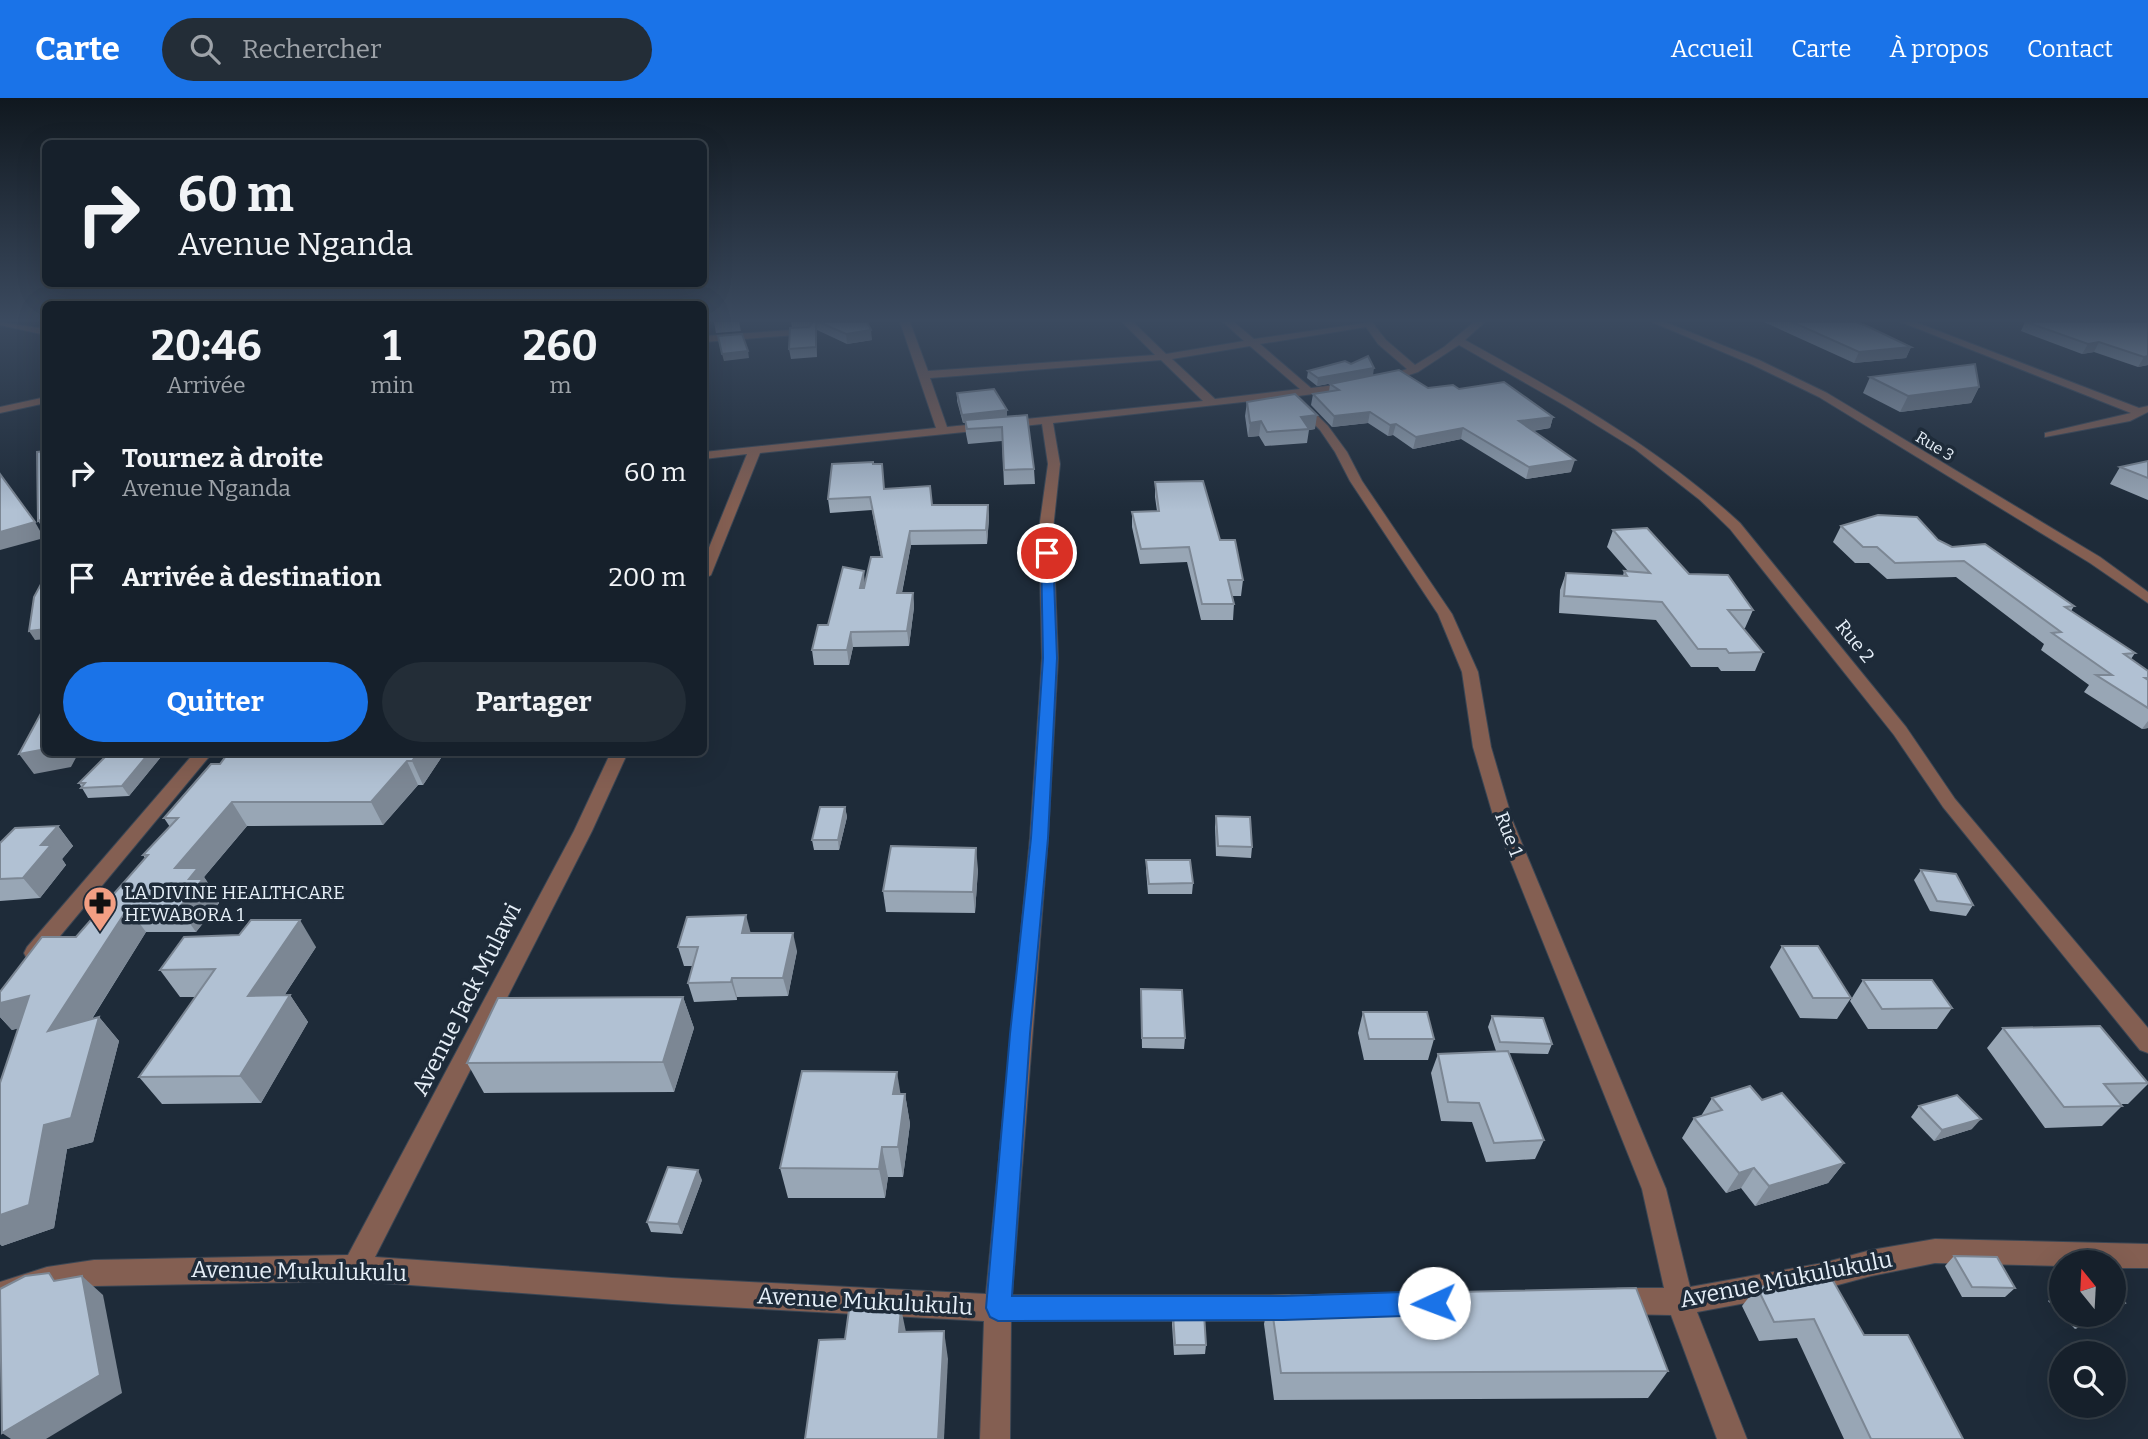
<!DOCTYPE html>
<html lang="fr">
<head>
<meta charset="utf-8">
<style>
	body { margin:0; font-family:Bitter,serif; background:#232d37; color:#f1f3f6; height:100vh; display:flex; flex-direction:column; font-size:26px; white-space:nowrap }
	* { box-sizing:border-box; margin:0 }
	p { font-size:23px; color:#9ea3a9 }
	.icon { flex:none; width:38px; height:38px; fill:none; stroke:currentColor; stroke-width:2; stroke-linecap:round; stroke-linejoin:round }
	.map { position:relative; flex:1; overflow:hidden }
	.sheet { position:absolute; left:42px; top:203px; width:665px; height:455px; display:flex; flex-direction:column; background:#16202b; border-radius:10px; box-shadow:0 7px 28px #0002,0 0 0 2px #353e47 }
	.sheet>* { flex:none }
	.guide { position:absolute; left:42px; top:42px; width:665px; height:147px; border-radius:10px; box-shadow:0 7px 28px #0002,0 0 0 2px #353e47; background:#16202b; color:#f1f3f6; overflow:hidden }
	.needle { width:46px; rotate:342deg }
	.controls { position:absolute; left:2049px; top:1152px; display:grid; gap:14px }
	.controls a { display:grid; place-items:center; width:77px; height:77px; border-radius:50%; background:#16202b; box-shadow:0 7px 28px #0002,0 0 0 2px #353e47; font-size:35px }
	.pin { position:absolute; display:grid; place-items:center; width:60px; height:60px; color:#fff; margin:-30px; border:4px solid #fff; border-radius:50%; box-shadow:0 2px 7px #0007 }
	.me { position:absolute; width:77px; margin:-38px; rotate:268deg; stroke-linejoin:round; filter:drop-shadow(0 0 5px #0008) }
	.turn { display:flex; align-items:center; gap:24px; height:147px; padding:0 21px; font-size:32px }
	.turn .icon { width:91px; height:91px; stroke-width:2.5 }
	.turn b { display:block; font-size:49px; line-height:60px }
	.eta { display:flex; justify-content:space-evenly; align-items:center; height:119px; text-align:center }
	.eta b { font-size:42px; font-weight:700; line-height:49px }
	.action { display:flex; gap:14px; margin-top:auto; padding:14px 21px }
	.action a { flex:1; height:80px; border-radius:42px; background:#1a73e8; color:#fff; font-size:28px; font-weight:700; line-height:80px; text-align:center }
	.action a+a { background:#232d37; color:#f1f3f6 }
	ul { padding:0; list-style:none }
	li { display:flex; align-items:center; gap:21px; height:105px; padding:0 21px }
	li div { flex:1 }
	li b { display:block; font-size:26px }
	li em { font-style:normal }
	header { display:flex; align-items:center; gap:42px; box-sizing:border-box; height:98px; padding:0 35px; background:#1a73e8; color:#fff }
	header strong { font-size:33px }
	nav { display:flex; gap:38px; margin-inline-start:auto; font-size:24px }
	.search { width:490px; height:63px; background:#232d37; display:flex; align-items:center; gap:18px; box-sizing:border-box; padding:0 24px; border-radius:38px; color:#9ea3a9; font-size:26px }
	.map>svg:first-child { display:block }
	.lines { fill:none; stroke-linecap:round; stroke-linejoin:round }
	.street-casing { stroke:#3a4654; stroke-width:2 }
	.street { fill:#845f52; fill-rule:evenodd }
	.wall { fill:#98a6b5 }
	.shaded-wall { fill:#7c8794 }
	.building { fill:#b1c1d3; stroke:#7c8794; stroke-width:2 }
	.route { fill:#1a73e8; stroke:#114b97; stroke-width:2 }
	.labels { text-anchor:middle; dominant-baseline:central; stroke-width:7; stroke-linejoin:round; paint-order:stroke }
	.far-street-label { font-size:16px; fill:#e6eff8; stroke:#1e2b39 }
	.street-label { font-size:19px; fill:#e6eff8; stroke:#1e2b39 }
	.poi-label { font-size:19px; fill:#e6eff8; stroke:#1e2b39; text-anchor:start }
	.near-street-label { font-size:23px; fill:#e6eff8; stroke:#1e2b39 }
</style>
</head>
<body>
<header>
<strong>Carte</strong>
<div class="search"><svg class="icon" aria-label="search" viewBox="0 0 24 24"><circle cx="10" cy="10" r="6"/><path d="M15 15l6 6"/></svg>Rechercher</div>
<nav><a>Accueil</a><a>Carte</a><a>À propos</a><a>Contact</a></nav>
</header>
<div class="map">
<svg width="2148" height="1341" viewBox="0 0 2148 1341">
	<rect width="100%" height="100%" fill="#1e2b39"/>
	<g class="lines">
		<g class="street-casing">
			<g id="street">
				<polygon points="0,224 46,231 46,237 0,227"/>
				<path d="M900,224H910L928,273L1155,257L1122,224H1133L1166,256L1244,243L1223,224H1234L1254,241L1372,224L1386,242L1415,267L1444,249L1474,224H1485L1465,242C1562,296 1658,349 1740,425L1906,629L1955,701L2148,930V955L2140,952L1943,709L1894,637L1730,431L1700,402L1635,351L1564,307L1459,247L1418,274L1385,285L1380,282L1381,280L1407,271L1378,246L1366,229L1260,246L1311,290L1351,285L1356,288L1351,291L1298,298L1328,328L1347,354L1362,383L1452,516L1478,574L1491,649L1513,724L1666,1091L1690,1189L1823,1165L1871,1152L1935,1141L2148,1146V1170H2114V1164H2062V1168L1935,1165L1871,1178L1823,1191L1697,1214L1747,1341H1717L1671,1217L1618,1216L1609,1212L1605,1203L1609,1194L1618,1190H1664L1642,1091L1495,724L1473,649L1462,574L1438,516L1350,383L1335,354L1320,332L1287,299L1053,325L1060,366L1053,431L1058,560L1048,740L1012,1197H1289L1299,1201L1302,1210L1299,1219L1289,1223H1011L1010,1341H980L984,1223L672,1206L355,1183L94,1188L47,1195L0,1210V1184L47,1169L94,1162L348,1157L574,733L611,654H628L592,733L375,1159L672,1180L986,1196L1030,740L1042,560L1039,431L1048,366L1042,326L760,355L711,477L704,481V462L747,356L704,361V354L936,330ZM1250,248L1300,291L1215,301L1172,261ZM1161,262L1203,303L947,329L930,280Z"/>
				<polygon points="1652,224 1665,224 1759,262 1827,295 2100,459 2148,494 2148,505 2090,465 1819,299 1751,266"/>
				<polygon points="1901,224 1915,224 2139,310 2148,308 2148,314 2130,323 2045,339 2045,335 2131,315"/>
				<polygon points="807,231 812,234 810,236 704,244 704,238"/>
				<polygon points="46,299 46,305 0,315 0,309"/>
				<polygon points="195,654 213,654 41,861 34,863 27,861 24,855 27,849"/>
			</g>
		</g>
		<use href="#street" class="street"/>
	</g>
	<g class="wall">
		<polygon points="714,224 739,224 741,233 716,235"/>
		<polygon points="791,224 867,224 872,242 847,246 817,232 817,259 791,261 789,251 808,229 792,229"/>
		<polygon points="1764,224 1856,224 1911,249 1906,260 1854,265"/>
		<polygon points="2025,224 2148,224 2148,267 2138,269 2094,254 2082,256 2021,233"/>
		<polygon points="1308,273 1373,277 1428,290 1459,291 1553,319 1550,330 1533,333 1571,374 1526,381 1461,341 1413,351 1393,337 1388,338 1368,325 1332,329 1311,307 1313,296 1329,294 1330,286 1355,281 1317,288 1307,280"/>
		<polygon points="1870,279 1979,289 1971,305 1900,314 1863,295"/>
		<polygon points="957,295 1007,312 1007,319 1034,371 1035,386 1004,387 1002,343 968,346 966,336 965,325 963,325 957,303"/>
		<polygon points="1247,304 1315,331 1309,332 1307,345 1265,348 1259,338 1248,339 1245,318"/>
		<polygon points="2148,363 2148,402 2110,386 2120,369"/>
		<polygon points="874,366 884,391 932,407 988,407 989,420 987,446 911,447 902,495 913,495 914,509 909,548 853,549 849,567 814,567 812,552 828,527 865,484 881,459 872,412 830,415 828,401"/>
		<polygon points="1155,384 1220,442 1243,482 1241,498 1232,498 1234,506 1233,522 1201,522 1187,464 1140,466 1132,429 1132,414 1157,413 1155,399"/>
		<polygon points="1841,428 1938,442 2074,508 2071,513 2135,555 2131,561 2148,573 2148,630 2142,631 2084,594 2089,587 2041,552 2044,546 1956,479 1887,481 1869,465 1855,465 1833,444"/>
		<polygon points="1613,432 1753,512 1745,530 1743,530 1763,554 1755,573 1721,573 1718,569 1691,569 1656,522 1559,515 1560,492 1566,475 1623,478 1624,473 1628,473 1607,449"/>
		<polygon points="110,654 165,654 129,698 88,700 79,685"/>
		<polygon points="229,654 445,654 423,687 418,687 383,727 247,728 204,779 214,794 212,796 219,805 196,834 146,834 92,921 99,919 119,943 93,1044 67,1051 54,1130 2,1148 0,1146 0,985 18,930 12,932 0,919 0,894 76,839 145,760 143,757 170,729 164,720 220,666"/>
		<polygon points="845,709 847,719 839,752 814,752 812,742"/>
		<polygon points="1216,718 1252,749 1251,760 1216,758 1215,729"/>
		<polygon points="58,728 73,748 62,761 66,767 40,800 0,803 0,745"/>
		<polygon points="1146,762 1193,785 1192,796 1148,796 1146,772"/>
		<polygon points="978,771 975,815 886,814 883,793"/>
		<polygon points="1921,772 1973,807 1966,818 1930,813 1914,782"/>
		<polygon points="751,835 797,853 788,898 737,899 737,902 694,904 688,885 693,868 684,868 678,849"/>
		<polygon points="1782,848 1851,900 1837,921 1800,920 1770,869"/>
		<polygon points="316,849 284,898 290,897 308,924 261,1005 162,1006 139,979 195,899 180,899 160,872"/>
		<polygon points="1863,882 1952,910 1937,931 1868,931 1850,903"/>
		<polygon points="1141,891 1185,940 1184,951 1142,950"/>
		<polygon points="683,899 694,930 674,994 484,995 467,965"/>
		<polygon points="1363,914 1434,941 1428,962 1364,962 1358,935"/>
		<polygon points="1492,918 1552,946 1548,956 1509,955 1544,1042 1535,1061 1486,1064 1472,1024 1441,1023 1431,975 1438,956 1496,953 1488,929"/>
		<polygon points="2003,930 2148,986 2128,1006 2121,1006 2122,1008 2102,1028 2045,1030 1987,950"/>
		<polygon points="900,996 905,996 910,1026 903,1079 888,1079 885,1100 788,1100 780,1070"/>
		<polygon points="1712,1000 1762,1002 1844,1065 1828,1085 1755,1108 1741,1090 1726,1095 1682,1040 1694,1020 1701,1018"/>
		<polygon points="1919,1008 1972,1031 1934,1043 1911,1019"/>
		<polygon points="702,1082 682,1136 651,1134 647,1124"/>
		<polygon points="1954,1158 2015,1190 2005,1199 1962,1199 1945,1168"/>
		<polygon points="1757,1189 1864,1237 1963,1341 1844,1341 1797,1240 1759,1243 1742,1208"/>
		<polygon points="2062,1192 2062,1216 2110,1216 2075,1231 2048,1203 2058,1193"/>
		<polygon points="1270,1198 1668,1273 1648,1300 1274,1302 1264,1226"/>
		<polygon points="1173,1216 1206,1247 1205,1256 1174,1257 1172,1226"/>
	</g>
	<g class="shaded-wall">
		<polygon points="816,224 817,232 817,259 816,249"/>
		<polygon points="871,232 872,242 847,246 846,236"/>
		<polygon points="2099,244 2094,254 2082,256 2088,246"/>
		<polygon points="1911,249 1906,260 1854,265 1859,254"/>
		<polygon points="748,253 749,260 724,263 722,256"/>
		<polygon points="2148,258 2148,267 2138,269 2144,259"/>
		<polygon points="1374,270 1373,277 1317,288 1318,280"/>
		<polygon points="1979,289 1971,305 1900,314 1908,298"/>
		<polygon points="1007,312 1007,320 963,325 962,317"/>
		<polygon points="1370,314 1368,325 1332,329 1334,318"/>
		<polygon points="1317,317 1315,331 1309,332 1301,319"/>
		<polygon points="1553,319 1550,330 1516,335 1519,323"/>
		<polygon points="1261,323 1259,338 1248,339 1250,325"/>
		<polygon points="1396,326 1393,337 1388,338 1390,327"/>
		<polygon points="1463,330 1461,341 1413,351 1416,339"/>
		<polygon points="1575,362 1571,374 1526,381 1529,369"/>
		<polygon points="988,407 989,420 987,446 986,432"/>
		<polygon points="46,420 46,435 38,423"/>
		<polygon points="35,424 44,440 0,452 0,434"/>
		<polygon points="910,433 911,447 899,509 897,495"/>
		<polygon points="864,473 865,488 862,504 860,490"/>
		<polygon points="913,495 914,509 909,548 907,533"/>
		<polygon points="46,531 46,541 35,542 29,533"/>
		<polygon points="851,534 853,549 849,567 847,552"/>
		<polygon points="2148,623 2148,630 2142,631"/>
		<polygon points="46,651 46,654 79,654 71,669 34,676 19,656"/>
		<polygon points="150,654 165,654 129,698 122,688"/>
		<polygon points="419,654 445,654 423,687 412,663"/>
		<polygon points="407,663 418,687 383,727 371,704"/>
		<polygon points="232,704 247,728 204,779 214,794 212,796 219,805 196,834 179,810 175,770"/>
		<polygon points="845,709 847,719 839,752 838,742"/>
		<polygon points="58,728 73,748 62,761 66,767 40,800 23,780 41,747"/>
		<polygon points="976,750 978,771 975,815 973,794"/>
		<polygon points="128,810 146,834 69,957 48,933"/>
		<polygon points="746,817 751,836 742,835"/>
		<polygon points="300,822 316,849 266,925 248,898"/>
		<polygon points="793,835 797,853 788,898 783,880"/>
		<polygon points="732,880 737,899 737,902 731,884"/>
		<polygon points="290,897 308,924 261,1005 240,978"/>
		<polygon points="29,898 51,922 12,932 0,919 0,905"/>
		<polygon points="683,899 694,930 674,994 663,964"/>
		<polygon points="99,919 119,943 93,1044 67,1051 54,1130 2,1148 0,1146 0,1117"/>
		<polygon points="897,974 902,1005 893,996"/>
		<polygon points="905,996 910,1026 903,1079 898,1049"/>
		<polygon points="1981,1021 1972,1031 1934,1043 1942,1032"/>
		<polygon points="882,1049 888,1079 885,1100 879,1071"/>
		<polygon points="1844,1065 1828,1085 1755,1108 1769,1088"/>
		<polygon points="1754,1070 1741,1090 1726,1095 1739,1075"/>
		<polygon points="698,1072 702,1082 682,1136 678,1126"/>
		<polygon points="82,1178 103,1197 122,1295 46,1341 11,1341 2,1335"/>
		<polygon points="2125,1205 2114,1214 2114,1210"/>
		<polygon points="901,1210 907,1239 899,1234"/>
		<polygon points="2098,1216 2110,1216 2075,1231 2086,1221"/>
		<polygon points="944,1233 948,1261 944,1341 938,1341"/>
	</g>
	<g class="building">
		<polygon points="813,224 816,224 816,249 789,251 790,230 809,229"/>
		<polygon points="819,224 867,224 871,232 846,236"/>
		<polygon points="1792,224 1856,224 1869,229 1911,249 1859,254"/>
		<polygon points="2026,224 2148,224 2148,258 2144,259 2099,244 2088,246"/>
		<polygon points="742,236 748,253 722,256 718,238"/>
		<polygon points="1368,258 1374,270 1318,280 1308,273 1345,263 1351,266"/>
		<polygon points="1975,266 1979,289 1908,298 1870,279"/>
		<polygon points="1399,272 1428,290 1453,287 1459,291 1504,284 1553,319 1519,323 1575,362 1529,369 1463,330 1416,339 1396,326 1390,327 1370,314 1334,318 1313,296 1339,292 1330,286"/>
		<polygon points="994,291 1007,312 962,317 957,295"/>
		<polygon points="1295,296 1317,317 1301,319 1309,331 1267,334 1261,323 1250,325 1247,304"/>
		<polygon points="1027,317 1034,371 1004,372 1002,329 967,331 965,322"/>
		<polygon points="46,353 46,420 38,423 37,354"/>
		<polygon points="2148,363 2148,380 2120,369"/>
		<polygon points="873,364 873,366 882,366 884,391 930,388 932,407 988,407 986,432 910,433 897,495 913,495 907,533 851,534 847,552 812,552 818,527 828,527 843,469 864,473 860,490 864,490 871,459 882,459 870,399 828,401 832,366"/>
		<polygon points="0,376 35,424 0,434"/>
		<polygon points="1203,383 1220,442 1235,442 1243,482 1228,482 1234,506 1202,506 1189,449 1141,451 1132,414 1159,413 1155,384"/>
		<polygon points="1878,417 1917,419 1938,442 1952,449 1985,446 2074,508 2065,509 2135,555 2124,556 2148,573 2148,580 2145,580 2148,582 2148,610 2096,577 2112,577 2052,535 2061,534 1964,463 1895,465 1877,449 1863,449 1841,428"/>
		<polygon points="1647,430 1689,476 1728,477 1753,512 1728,512 1763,554 1729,555 1726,551 1698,551 1662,504 1564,498 1566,475 1627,478 1624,473 1650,475 1613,432"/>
		<polygon points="46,477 46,531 29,533 34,499"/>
		<polygon points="45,608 46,651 19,656"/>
		<polygon points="110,654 150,654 122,688 81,690 85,685 79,685"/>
		<polygon points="229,654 419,654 412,663 407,663 371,704 232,704 175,770 198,770 189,781 203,781 179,810 128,810 48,933 99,919 71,1020 44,1027 29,1107 0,1117 0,985 29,898 0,905 0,894 42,839 76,839 148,757 143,757 178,720 164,720 211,666 220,666"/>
		<polygon points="820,709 845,709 838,742 812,742"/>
		<polygon points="1216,718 1250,719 1252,749 1218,748"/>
		<polygon points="58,728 41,747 51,747 23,780 0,781 0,745 15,730"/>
		<polygon points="891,748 976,750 973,794 883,793"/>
		<polygon points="1146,762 1190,762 1193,785 1149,786"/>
		<polygon points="1921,772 1956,776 1973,807 1937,803"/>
		<polygon points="746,817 742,835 793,835 783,880 732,880 731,884 688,885 698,849 678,849 687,819"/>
		<polygon points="251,822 300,822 248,898 290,897 240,978 139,979 215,871 160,872 184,839 239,837"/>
		<polygon points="1782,848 1818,848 1851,900 1813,900"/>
		<polygon points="1863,882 1932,882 1952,910 1882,911"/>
		<polygon points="1141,891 1182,892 1185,940 1142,940"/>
		<polygon points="683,899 663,964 467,965 498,900"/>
		<polygon points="1363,914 1427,914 1434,941 1369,941"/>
		<polygon points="1492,918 1543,920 1552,946 1500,944"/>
		<polygon points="2100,928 2148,985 2104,986 2122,1008 2064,1009 2003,930"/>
		<polygon points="1508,953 1544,1042 1494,1045 1479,1005 1448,1004 1438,956"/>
		<polygon points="802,973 897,974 893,996 905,996 898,1049 882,1049 879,1071 780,1070"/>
		<polygon points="1750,988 1762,1002 1782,995 1844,1065 1769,1088 1754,1070 1739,1075 1694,1020 1722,1012 1712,1000"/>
		<polygon points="1957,997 1981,1021 1942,1032 1919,1008"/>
		<polygon points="668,1069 698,1072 678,1126 647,1124"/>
		<polygon points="1954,1158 1997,1159 2015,1190 1972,1189"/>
		<polygon points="49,1175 54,1183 82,1178 100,1277 2,1335 0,1191 25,1178"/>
		<polygon points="1832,1181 1864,1237 1908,1237 1963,1341 1871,1341 1814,1221 1774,1224 1757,1189"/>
		<polygon points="1636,1190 1668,1273 1281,1275 1270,1198"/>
		<polygon points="2114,1194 2125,1205 2114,1210"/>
		<polygon points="901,1210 899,1234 944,1233 938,1341 805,1341 819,1242 845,1241 849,1212"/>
		<polygon points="1173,1216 1204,1216 1206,1247 1175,1247"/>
		<polygon points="2081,1216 2098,1216 2086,1221"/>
	</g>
	<linearGradient id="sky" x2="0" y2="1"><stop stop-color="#10181f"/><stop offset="0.54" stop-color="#3b4a5f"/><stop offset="1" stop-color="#3b4a5f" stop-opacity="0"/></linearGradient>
	<rect width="2148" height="412" fill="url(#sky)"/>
	<polygon class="route" points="1047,451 1053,455 1057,560 1048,740 1030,936 1012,1198 1283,1198 1434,1193 1443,1196 1447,1205 1443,1213 1434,1217 1283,1222 998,1223 990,1219 986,1210 1010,936 1031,740 1043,560 1041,455"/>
	<defs>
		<g id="pharmacy-pin" transform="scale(1.75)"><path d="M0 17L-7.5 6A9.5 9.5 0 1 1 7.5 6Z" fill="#f39f83" stroke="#1e2b39"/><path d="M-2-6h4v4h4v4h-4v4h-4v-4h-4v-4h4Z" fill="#111"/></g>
	</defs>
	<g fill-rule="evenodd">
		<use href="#pharmacy-pin" x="100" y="805"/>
	</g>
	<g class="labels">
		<g class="far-street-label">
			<text transform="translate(1935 348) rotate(31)">Rue 3</text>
		</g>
		<g class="street-label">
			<text transform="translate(1855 543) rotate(51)">Rue 2</text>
			<text transform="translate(1509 736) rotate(69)">Rue 1</text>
		</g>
		<g class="poi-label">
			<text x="124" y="794">LA DIVINE HEALTHCARE<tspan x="124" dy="22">HEWABORA 1</tspan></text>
		</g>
		<g class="near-street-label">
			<text transform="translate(466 901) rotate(-63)">Avenue Jack Mulawi</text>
			<text transform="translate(299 1173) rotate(1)">Avenue Mukulukulu</text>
			<text transform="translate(1786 1181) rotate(-11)">Avenue Mukulukulu</text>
			<text transform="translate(865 1203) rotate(3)">Avenue Mukulukulu</text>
		</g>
	</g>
</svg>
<div class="controls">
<a><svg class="needle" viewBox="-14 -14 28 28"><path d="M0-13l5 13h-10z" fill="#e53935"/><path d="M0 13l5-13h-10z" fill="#9ea3a9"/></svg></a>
<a><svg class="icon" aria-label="search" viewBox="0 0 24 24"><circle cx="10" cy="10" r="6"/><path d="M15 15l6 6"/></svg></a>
</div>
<div class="pin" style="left:1047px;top:455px;background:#d93025"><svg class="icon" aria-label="arrive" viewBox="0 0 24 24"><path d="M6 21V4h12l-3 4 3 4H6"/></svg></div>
<svg class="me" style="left:1434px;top:1205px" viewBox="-20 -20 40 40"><circle r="19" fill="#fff"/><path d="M0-13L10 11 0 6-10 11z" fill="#1a73e8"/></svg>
<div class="guide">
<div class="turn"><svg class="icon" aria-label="right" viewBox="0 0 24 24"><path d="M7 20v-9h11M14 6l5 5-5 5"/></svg><div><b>60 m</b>Avenue Nganda</div></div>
</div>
<section class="sheet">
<div class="eta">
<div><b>20:46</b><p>Arrivée</p></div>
<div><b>1</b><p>min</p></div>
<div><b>260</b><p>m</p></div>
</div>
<ul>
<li><svg class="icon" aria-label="right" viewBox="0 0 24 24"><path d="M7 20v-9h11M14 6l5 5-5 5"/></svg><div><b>Tournez à droite</b><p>Avenue Nganda</p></div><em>60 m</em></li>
<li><svg class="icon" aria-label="arrive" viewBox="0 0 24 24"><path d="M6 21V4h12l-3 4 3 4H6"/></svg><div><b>Arrivée à destination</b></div><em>200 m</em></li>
</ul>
<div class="action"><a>Quitter</a><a>Partager</a></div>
</section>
</div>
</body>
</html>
